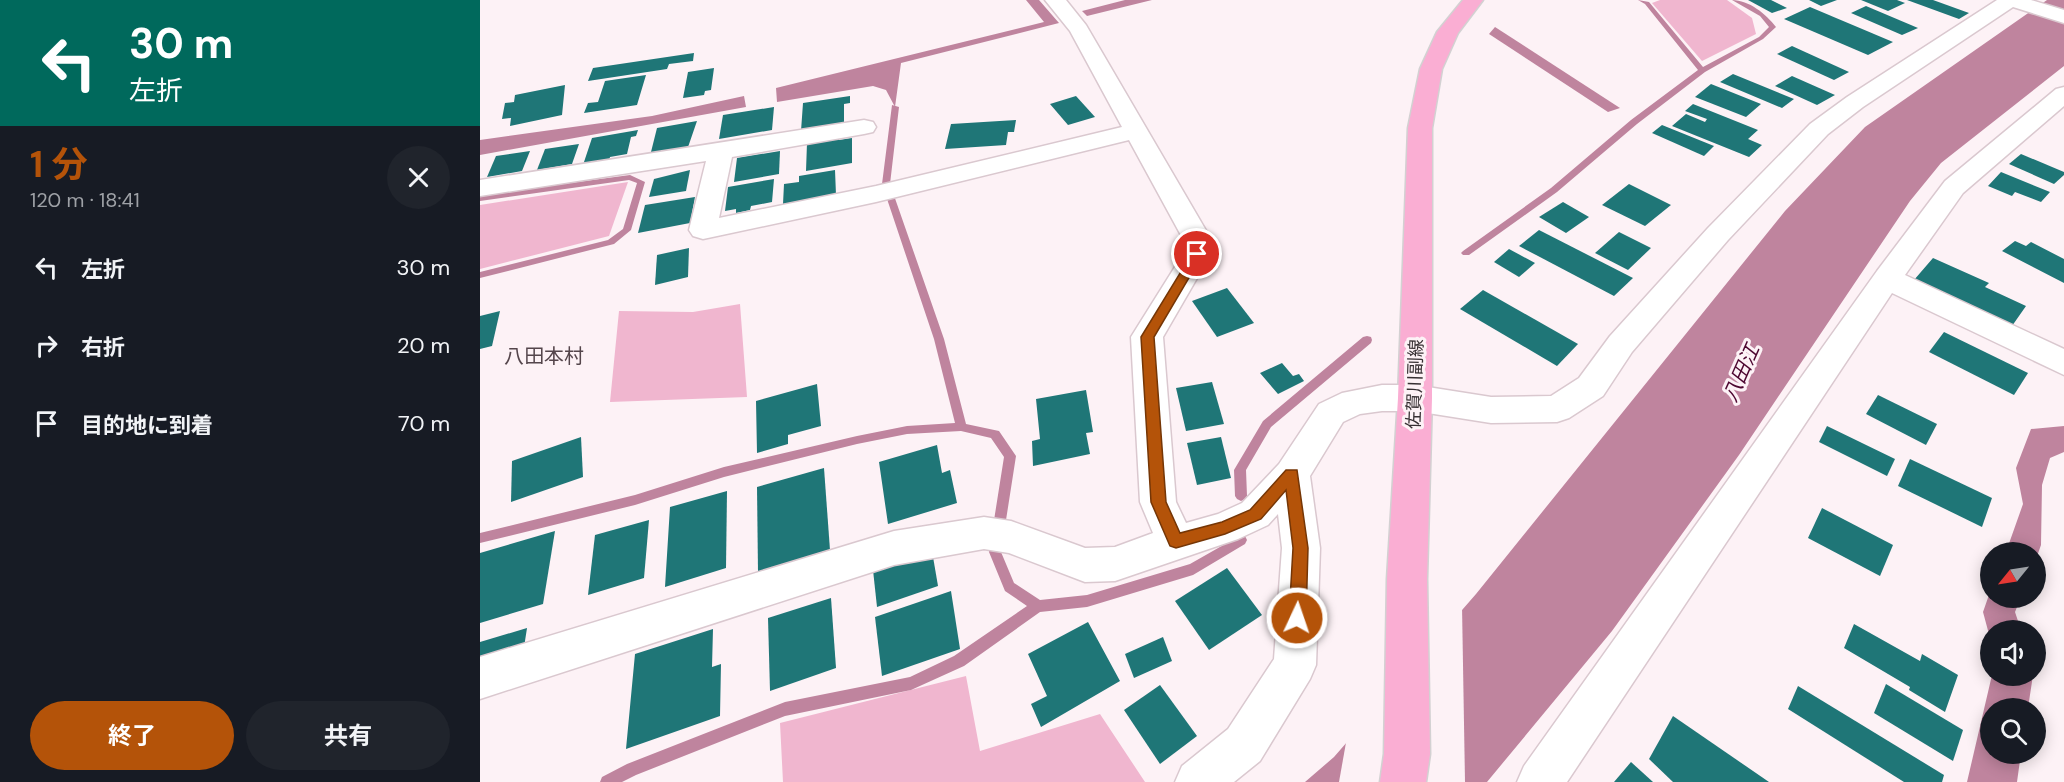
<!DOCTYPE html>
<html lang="ja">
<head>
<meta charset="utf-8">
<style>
	body { margin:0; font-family:"DM Sans","Noto Sans JP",sans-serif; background:#20242c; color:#f1f3f6; height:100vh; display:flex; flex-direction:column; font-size:22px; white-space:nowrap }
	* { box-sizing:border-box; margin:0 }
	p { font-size:20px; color:#9ea1a6 }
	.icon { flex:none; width:33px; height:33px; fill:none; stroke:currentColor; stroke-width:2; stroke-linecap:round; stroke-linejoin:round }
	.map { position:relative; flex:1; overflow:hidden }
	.sheet { display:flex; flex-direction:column; background:#171b24; width:480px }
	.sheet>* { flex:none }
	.top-card { background:#00695c; color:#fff; overflow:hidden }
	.needle { width:39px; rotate:240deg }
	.tools { position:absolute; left:1500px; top:542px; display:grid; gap:12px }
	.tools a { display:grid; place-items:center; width:66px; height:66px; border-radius:50%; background:#171b24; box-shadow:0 3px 15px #0003; font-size:30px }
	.pin { position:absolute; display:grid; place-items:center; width:51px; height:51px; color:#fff; margin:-26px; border:3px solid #fff; border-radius:50%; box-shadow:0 2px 6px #0007 }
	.me { position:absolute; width:66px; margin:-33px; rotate:3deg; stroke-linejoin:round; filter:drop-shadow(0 0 4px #0008) }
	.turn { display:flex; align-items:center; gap:21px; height:126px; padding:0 30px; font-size:27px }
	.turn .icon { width:78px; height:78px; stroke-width:2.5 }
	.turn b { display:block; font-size:42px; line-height:51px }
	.round { display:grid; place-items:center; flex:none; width:63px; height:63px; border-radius:32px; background:#20242c }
	.headline { display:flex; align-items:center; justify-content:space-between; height:102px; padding:0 30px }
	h1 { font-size:36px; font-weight:700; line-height:45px; color:#b45309 }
	.cta { display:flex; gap:12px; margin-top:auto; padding:12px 30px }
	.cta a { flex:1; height:69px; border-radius:36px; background:#b45309; color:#fff; font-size:24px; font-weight:700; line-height:69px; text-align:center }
	.cta a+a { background:#20242c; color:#f1f3f6 }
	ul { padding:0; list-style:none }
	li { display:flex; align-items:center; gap:18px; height:78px; padding:0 30px }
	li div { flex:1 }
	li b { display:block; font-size:22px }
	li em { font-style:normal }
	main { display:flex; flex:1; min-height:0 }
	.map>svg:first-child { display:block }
	.green { fill:#f0b6cf }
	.water { fill:#bf849e }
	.pier { fill:#fdf2f6 }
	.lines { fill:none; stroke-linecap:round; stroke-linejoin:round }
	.stream { fill:#bf849e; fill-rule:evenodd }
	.building { fill:#1f7677 }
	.minor-casing { stroke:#dac8cf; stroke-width:3 }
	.primary-casing { stroke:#d3d1d2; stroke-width:3 }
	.minor { fill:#fff; fill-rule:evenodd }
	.primary { fill:#faaed3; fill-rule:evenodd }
	.route { fill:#b45309; stroke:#753606; stroke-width:1.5 }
	.labels { text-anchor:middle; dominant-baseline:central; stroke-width:6; stroke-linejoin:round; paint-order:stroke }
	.street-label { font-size:18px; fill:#373033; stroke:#fdf2f6 }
	.neighbourhood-label { font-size:20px; fill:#55464c; stroke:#fdf2f6 }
	.water-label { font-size:20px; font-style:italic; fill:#4d0630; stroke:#fdf2f6 }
</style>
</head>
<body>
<main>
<section class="sheet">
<div class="top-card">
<div class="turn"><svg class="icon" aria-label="left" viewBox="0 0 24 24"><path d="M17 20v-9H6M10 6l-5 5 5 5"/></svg><div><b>30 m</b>左折</div></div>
</div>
<div class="headline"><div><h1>1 分</h1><p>120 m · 18:41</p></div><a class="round"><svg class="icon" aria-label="close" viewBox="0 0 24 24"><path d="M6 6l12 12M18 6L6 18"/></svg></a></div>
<ul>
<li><svg class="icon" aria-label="left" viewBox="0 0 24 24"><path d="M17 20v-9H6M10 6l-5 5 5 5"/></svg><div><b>左折</b></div><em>30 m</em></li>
<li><svg class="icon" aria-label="right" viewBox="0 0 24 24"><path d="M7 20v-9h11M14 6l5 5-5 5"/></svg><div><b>右折</b></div><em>20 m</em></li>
<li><svg class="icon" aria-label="arrive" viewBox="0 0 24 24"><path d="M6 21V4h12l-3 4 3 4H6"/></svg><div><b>目的地に到着</b></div><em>70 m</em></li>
</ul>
<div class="cta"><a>終了</a><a>共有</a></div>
</section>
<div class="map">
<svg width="1584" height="782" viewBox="0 0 1584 782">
	<rect width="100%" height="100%" fill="#fdf2f6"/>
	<g class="green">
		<polygon points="1180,0 1247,0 1272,18 1276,34 1222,61 1172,3"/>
		<polygon points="148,182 129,236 0,269 0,205"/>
		<polygon points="260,304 267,397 130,402 139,311 213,312"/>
		<polygon points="486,676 500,751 620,714 665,782 303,782 300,723"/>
	</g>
	<g class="water">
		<polygon points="546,0 559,0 579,23 421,63 415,107 406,90 393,86 297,102 296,88 564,22"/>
		<polygon points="645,0 672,0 607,16 602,11"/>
		<polygon points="1567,0 1584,0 1584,66 1461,163 1430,201 1259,455 1132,631 1007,782 825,782 854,757 996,594 1305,211 1385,127"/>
		<polygon points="1015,27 1140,108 1128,112 1009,34"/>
		<polygon points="264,96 266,107 0,155 0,140 172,116"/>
		<polygon points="1584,426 1584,452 1570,458 1562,485 1561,545 1556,559 1556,552 1526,552 1543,504 1536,468 1551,429"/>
		<polygon points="1510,592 1510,597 1541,597 1535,612 1541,630 1510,630 1510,638 1503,612"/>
		<polygon points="1512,675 1553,675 1548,708 1510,708 1510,753 1541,753 1537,782 1487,782"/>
	</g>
	<polygon class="pier" points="982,606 985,782 859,782 867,737"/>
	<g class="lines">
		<g class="stream">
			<path d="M1158,0L1169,2L1223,67L1279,37L1289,27L1280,16L1252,0C1269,0 1286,14 1296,27L1283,39L1225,72L1157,124L1077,192L989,255H983L981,253L983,251L1071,188L1151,120L1218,70L1165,4Z"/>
			<polygon points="412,105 419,107 410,184 464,339 486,424 519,431 536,456 521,552 534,583 560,600 607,595 710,564 761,535 765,536 767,540 765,544 713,575 607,607 560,612 484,666 431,690 305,716 156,775 142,782 120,782 122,777 147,764 305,702 430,677 474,656 547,606 525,591 509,552 524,457 511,438 481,431 427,434 377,444 244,477 155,505 0,543 0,533 155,495 244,467 377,436 427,426 475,423 454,339 402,184"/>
			<polygon points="150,175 165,182 151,230 134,244 0,278 0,272 128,240 143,229 157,183 149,180 0,201 0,195"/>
			<polygon points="887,336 891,337 892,340 891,343 791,427 766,470 767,496 765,499 761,501 757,499 755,496 754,470 783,421 883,337"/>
		</g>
	</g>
	<g class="building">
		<polygon points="1268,0 1291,0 1307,8 1292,13"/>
		<polygon points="1329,0 1357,0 1341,6"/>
		<polygon points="1381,0 1417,0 1425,3 1408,11"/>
		<polygon points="1427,0 1453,0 1489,13 1479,19"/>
		<polygon points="1386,6 1438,28 1422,35 1371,13"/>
		<polygon points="1330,7 1413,42 1388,55 1304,19"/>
		<polygon points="1312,46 1369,72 1354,80 1297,54"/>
		<polygon points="214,53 213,61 189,64 187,69 108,81 113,68"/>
		<polygon points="234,68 231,90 225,91 224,95 203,98 208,72"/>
		<polygon points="1253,74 1314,99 1302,108 1240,82"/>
		<polygon points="166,75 157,105 104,113 108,103 118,102 125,81"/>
		<polygon points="1312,76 1355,95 1337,105 1295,86"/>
		<polygon points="1231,84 1281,104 1266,117 1215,97"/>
		<polygon points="85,85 82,115 30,126 31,118 22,119 25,103 34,102 35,95"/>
		<polygon points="370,96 370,103 364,104 364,123 321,131 323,103"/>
		<polygon points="596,96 615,117 588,125 570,104"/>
		<polygon points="1213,104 1278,130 1268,139 1282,145 1269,157 1192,126 1206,114 1225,122 1227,119 1205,111"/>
		<polygon points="294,107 292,130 239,139 243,115"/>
		<polygon points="536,120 534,132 528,132 526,145 465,149 471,124"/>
		<polygon points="217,121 207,150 170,156 177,128"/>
		<polygon points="1182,125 1234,146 1224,156 1172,133"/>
		<polygon points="158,130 156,136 151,137 147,154 130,157 129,161 103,165 112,138"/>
		<polygon points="359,137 359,140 372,138 372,163 326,171 327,143"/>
		<polygon points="99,144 92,164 57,170 65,149"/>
		<polygon points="50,151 42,171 7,177 16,156"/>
		<polygon points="300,151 299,174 254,182 257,158"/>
		<polygon points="1541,154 1584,172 1584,175 1574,184 1529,164"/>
		<polygon points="210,170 206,191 169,197 174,179"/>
		<polygon points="355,170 356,195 303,204 304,184 319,182 319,176"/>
		<polygon points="1521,172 1570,192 1561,202 1535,192 1532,196 1508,186"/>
		<polygon points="294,179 292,202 271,206 270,210 256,213 256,209 245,211 248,187"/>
		<polygon points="1149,184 1191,205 1165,226 1122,205"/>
		<polygon points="215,197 210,223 158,233 165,205"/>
		<polygon points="1083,202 1109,217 1086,233 1059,217"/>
		<polygon points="1059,230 1153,278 1134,296 1039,246"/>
		<polygon points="1139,232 1171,248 1148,270 1115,253"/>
		<polygon points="1535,241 1546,246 1551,242 1584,259 1584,283 1522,251"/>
		<polygon points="209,248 208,277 175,285 177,255"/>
		<polygon points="1029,249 1055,263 1039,277 1014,262"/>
		<polygon points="1453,258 1509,283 1505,287 1546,306 1532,326 1434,280"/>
		<polygon points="747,288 774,323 737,337 712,301"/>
		<polygon points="1003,290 1098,344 1077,366 980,309"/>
		<polygon points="20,311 12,346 0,349 0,316"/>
		<polygon points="1464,332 1548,373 1534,395 1449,352"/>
		<polygon points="802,363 813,376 819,374 824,381 798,394 780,373"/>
		<polygon points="732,382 744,424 706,431 696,388"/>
		<polygon points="337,384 341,426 308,435 308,444 277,453 276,401"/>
		<polygon points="606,390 613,432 606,433 610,454 553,466 552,441 560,439 556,399"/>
		<polygon points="1398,395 1457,424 1446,445 1386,414"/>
		<polygon points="1347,426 1415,459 1407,476 1339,442"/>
		<polygon points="101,437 103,477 31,502 32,461"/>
		<polygon points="741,437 751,478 717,485 707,443"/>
		<polygon points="457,445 462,473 470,470 477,503 408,524 399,462"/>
		<polygon points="1430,459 1512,498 1502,527 1418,486"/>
		<polygon points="344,468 350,550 278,572 277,487"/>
		<polygon points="247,491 246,568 185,587 190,507"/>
		<polygon points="1342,508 1413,545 1400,576 1328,538"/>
		<polygon points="169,520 164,578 108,595 115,535"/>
		<polygon points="75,531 63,604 0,623 0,553"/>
		<polygon points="452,551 458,586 397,607 393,570"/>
		<polygon points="747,568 782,615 729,650 695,601"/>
		<polygon points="471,591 480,649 402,676 395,617"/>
		<polygon points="351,598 356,668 290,691 288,618"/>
		<polygon points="608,622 640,681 561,727 551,704 567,696 548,654"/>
		<polygon points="1374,624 1440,661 1442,654 1478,675 1465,712 1429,690 1430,687 1364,648"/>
		<polygon points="47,628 43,654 0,667 0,642"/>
		<polygon points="233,629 232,667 241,664 240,716 146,749 155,654"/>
		<polygon points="683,637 692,661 654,678 645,654"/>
		<polygon points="1406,684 1483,730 1473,761 1394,713"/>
		<polygon points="680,685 717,736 680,764 644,710"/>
		<polygon points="1318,686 1464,775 1462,782 1424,782 1308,709"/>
		<polygon points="1193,716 1289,782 1193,782 1169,759"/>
		<polygon points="1151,762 1173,782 1134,782"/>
	</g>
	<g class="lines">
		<g class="minor-casing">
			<g id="minor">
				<polygon points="565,0 586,0 606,25 731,239 731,254 683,337 696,502 706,523 738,514 762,503 799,464 839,404 862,393 902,385 935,385 1011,397 1071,396 1099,378 1130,336 1228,228 1330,124 1367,97 1517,0 1551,0 1584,10 1584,23 1533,7 1383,107 1348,134 1248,240 1152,352 1123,396 1089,418 1077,422 1011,423 935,411 902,411 880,414 863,422 830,476 840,548 836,665 830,679 780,761 754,782 695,782 702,766 748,729 794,659 802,548 798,514 788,525 758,539 635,581 605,582 529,553 504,549 414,565 0,699 0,657 414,531 504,517 531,521 605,548 635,547 673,533 660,502 651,337 703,254 703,239 649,140 396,202 223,239 213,236 209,230 226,161 0,196 0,180 384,120 393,122 396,127 393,132 384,134 252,157 239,218 396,186 642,127 590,31"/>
				<polygon points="1584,87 1584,106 1483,193 1425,275 1584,349 1584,375 1412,293 1087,782 1037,782 1044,766 1397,271 1465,181 1576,89"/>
			</g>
		</g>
		<g class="primary-casing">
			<polygon id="primary" points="983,0 1003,0 978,33 962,69 952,128 952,398 947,579 950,754 946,782 900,782 904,754 907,579 918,398 928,128 940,69 957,32"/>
		</g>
		<use href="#minor" class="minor"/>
		<use href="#primary" class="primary"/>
	</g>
	<polygon class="route" points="717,250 723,254 674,337 686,502 700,533 742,522 770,510 806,470 817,470 828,548 826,618 823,624 817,626 811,624 809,618 813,548 806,490 781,519 745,534 696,548 690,546 671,502 661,337 713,252"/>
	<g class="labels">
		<g class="street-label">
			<text transform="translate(935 384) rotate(-88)">佐賀川副線</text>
		</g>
		<g class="neighbourhood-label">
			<text x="64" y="356">八田本村</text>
		</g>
		<g class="water-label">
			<text transform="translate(1261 373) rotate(-66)">八田江</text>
		</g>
	</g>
</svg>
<div class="tools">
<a><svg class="needle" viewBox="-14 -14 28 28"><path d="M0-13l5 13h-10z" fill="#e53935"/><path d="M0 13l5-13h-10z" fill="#9ea1a6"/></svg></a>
<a><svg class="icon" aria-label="sound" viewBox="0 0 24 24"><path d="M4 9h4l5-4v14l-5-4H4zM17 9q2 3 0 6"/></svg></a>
<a><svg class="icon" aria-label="search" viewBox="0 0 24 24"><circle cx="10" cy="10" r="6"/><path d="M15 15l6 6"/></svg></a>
</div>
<div class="pin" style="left:717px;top:254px;background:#d93025"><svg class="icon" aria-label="arrive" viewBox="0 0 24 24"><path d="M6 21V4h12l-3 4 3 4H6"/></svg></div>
<svg class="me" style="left:817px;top:618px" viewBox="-20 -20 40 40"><circle r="17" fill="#b45309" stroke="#fff" stroke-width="3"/><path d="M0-11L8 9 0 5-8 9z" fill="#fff"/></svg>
</div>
</main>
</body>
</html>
